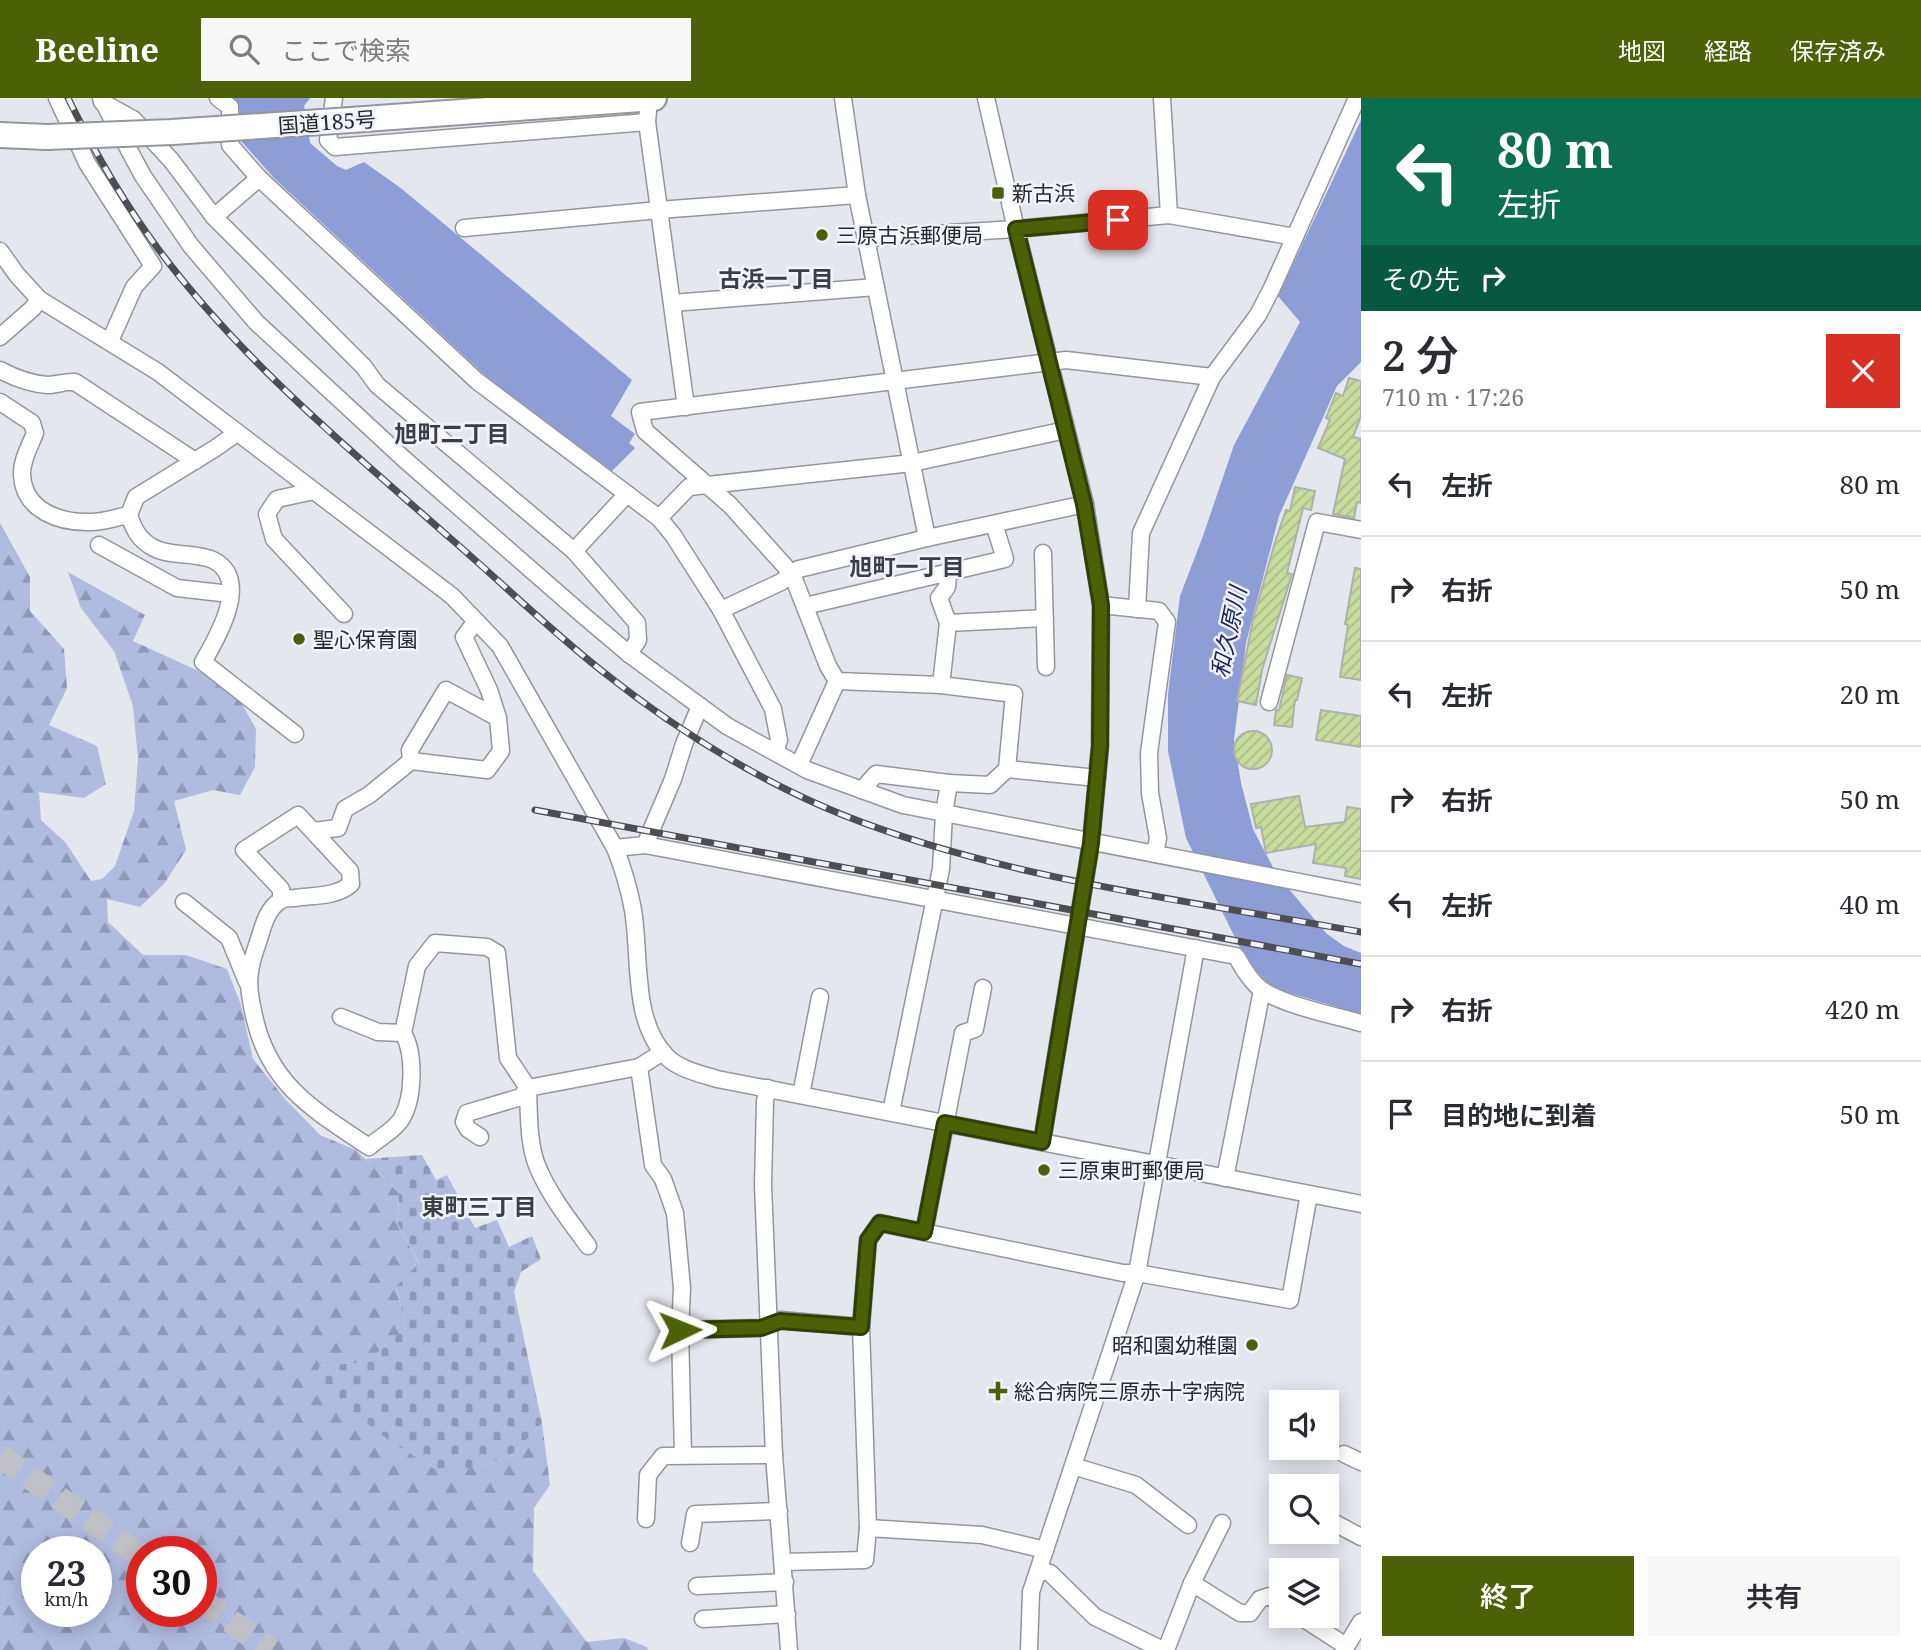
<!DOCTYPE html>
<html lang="ja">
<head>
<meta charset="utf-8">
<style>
	body { margin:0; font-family:"Noto Serif","Noto Sans JP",serif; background:#f7f7f7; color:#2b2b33; height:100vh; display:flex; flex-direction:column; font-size:26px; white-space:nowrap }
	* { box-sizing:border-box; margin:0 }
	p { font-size:23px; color:#7c7c81 }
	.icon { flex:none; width:38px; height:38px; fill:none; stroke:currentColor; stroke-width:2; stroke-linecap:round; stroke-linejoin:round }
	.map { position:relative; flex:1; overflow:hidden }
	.sheet { display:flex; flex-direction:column; background:#fff; width:560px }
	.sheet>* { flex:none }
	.guide { background:#0b6e4f; color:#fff; overflow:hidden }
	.fabs { position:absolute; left:1269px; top:1292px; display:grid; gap:14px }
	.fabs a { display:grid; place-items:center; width:70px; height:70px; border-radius:0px; background:#fff; box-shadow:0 4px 18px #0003; font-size:35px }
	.speed { position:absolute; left:21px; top:1438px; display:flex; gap:14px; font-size:35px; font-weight:700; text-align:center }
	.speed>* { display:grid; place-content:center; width:91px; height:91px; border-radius:50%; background:#fff; box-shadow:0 4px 18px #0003; line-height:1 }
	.speed small { font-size:18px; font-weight:400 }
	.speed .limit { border:10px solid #d22; background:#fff; color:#111 }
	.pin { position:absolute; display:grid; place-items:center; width:60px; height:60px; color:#fff; margin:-30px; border-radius:14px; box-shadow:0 4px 10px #0006 }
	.me { position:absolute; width:77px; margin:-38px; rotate:88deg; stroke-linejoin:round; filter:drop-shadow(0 0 5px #0008) }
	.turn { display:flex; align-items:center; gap:24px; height:147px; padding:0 21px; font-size:32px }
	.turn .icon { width:91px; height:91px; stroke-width:2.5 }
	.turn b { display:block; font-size:49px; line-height:60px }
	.then { display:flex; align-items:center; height:66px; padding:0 21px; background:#0003; gap:14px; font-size:26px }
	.round { display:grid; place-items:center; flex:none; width:74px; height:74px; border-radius:0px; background:#f7f7f7 }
	.overview { display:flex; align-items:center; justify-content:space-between; height:119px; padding:0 21px }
	h1 { font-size:42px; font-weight:600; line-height:52px }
	.primary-button { display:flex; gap:14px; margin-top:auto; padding:14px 21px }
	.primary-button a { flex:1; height:80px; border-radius:0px; background:#4c6007; color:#fff; font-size:28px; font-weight:600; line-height:80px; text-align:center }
	.primary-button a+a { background:#f7f7f7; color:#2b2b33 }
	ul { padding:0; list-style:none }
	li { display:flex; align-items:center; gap:21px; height:105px; padding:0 21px; border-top:2px solid #e1e1e2 }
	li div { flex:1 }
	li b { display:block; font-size:26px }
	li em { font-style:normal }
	header { display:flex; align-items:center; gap:42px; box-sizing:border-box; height:98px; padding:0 35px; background:#4c6007; color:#fff }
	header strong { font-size:33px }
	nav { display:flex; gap:38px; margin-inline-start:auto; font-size:24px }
	.search { width:490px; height:63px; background:#f7f7f7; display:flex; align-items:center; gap:18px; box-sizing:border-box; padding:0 24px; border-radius:0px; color:#7c7c81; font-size:26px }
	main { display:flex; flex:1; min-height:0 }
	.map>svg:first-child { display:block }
	.forest { fill:url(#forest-firs); fill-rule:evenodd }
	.cemetery { fill:url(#cemetery-stones) }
	.water { fill:#8d9dd6 }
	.building { fill:url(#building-hatch); stroke:#aeb1aa; stroke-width:2 }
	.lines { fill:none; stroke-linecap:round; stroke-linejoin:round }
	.highway-tunnel { stroke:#bfc1c7; stroke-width:24; stroke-dasharray:24 12; stroke-linecap:butt }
	.minor-casing { stroke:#94969d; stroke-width:19 }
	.highway-casing { stroke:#94969d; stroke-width:28 }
	.minor { stroke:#fff; stroke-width:16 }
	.highway { stroke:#fff; stroke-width:24 }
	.rail-casing { stroke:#4d4e51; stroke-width:7 }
	.rail { stroke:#f2f4fb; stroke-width:4.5; stroke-dasharray:13; stroke-linecap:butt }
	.highway-bridge-casing { stroke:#94969d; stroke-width:28; stroke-linecap:butt }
	.highway-bridge { stroke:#fff; stroke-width:24 }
	.route-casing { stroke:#313e05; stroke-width:18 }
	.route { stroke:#4c6007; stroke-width:12 }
	.poi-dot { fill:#4c6007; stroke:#f2f4fb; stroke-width:2.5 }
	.labels { text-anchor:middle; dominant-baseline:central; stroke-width:5; stroke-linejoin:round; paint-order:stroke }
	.street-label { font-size:21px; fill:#27282a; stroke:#f2f4fb }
	.poi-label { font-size:21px; fill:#27282a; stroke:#f2f4fb; text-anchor:start }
	.neighbourhood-label { font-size:23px; font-weight:bold; fill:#3c3e44; stroke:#f2f4fb }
	.water-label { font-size:23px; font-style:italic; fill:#181f61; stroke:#f2f4fb }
</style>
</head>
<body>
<header>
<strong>Beeline</strong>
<div class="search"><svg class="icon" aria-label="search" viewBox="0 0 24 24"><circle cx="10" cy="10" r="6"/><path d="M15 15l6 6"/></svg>ここで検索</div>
<nav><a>地図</a><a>経路</a><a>保存済み</a></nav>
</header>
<main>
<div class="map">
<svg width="1361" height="1552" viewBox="0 0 1361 1552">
	<defs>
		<pattern id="forest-firs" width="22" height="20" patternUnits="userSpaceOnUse" patternTransform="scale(1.75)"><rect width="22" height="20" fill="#b0bbe0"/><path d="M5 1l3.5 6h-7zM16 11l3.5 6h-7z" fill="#8f98b6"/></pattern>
		<pattern id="cemetery-stones" width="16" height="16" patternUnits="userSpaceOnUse" patternTransform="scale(1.75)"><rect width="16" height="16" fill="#b0bbe0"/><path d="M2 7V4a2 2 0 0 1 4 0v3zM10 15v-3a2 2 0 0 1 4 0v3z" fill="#8f98b6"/></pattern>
		<pattern id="building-hatch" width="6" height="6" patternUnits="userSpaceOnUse" patternTransform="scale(1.75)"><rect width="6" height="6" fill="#c7db9c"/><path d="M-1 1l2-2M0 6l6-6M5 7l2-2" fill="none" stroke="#abbc87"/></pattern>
	</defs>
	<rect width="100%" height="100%" fill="#e5e7ee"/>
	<path class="forest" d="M0,425L30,479V513L64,551L67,590L49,627L97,648L106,686L84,700L39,694L41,722L65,744L91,783L102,781L115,768L134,713L138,661L133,608L114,553L81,510L68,474L145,517L133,543L203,575L242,606L256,631L255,669L240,697L213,692L174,703L186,752L164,786L140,809L107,801L108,824L143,857H186L227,871L241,907L253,961L286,1002L320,1037L356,1052L399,1095L398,1126L419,1166L396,1190L406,1230L367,1264L319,1268L484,1368L514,1355L542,1325L550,1387L534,1410L533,1473L587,1544L624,1540L647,1549L648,1552H0ZM37,1454H96V1514H37ZM142,1454H201V1514H142Z"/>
	<polygon class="cemetery" points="422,1057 436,1082 447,1077 475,1130 497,1122 509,1149 532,1138 541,1161 521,1174 514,1194 542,1325 514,1355 484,1368 439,1374 389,1342 313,1285 319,1268 366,1264 406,1230 396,1189 419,1165 398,1126 399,1095 365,1061"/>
	<g class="water">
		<polygon points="233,0 310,0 304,8 310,45 337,68 346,72 364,64 402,91 632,282 611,318 635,336 629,345 635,350 612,373 489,281 274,80 241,43 239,7"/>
		<polygon points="1361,22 1361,264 1337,288 1279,418 1246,545 1234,642 1241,685 1253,731 1277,777 1327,836 1344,848 1361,855 1361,916 1272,890 1246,862 1186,740 1168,653 1168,596 1180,498 1203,438 1234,347 1300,224 1278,198"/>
	</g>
	<g class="building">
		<polygon points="1349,280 1361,283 1361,318 1353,339 1361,341 1361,405 1357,404 1354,420 1333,416 1345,361 1318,350 1330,322 1326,320 1336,295 1343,298"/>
		<polygon points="1295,389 1315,393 1311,412 1303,410 1287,475 1292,476 1262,572 1256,607 1237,603 1253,522 1275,444 1286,412 1290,413"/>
		<polygon points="1355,470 1361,471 1361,582 1340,579 1348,527 1345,526"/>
		<polygon points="1287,577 1302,580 1297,602 1295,602 1292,629 1274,627 1276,612 1279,612"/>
		<polygon points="1321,612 1361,618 1361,649 1316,642"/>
		<circle cx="1253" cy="652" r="19"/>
		<polygon points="1299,698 1305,729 1345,724 1347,709 1361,711 1361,781 1345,778 1346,770 1313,765 1316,746 1266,755 1261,729 1256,730 1251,706"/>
	</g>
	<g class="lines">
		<g class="highway-tunnel">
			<polyline points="0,1358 142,1459"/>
			<polyline points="201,1502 271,1552"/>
		</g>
		<g class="minor-casing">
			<g id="minor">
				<polyline points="57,0 87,65 153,168 134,189 110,243"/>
				<polyline points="101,0 143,78 191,148 256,224 404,361 584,518 629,556 727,628 807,672 903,707 1361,796"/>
				<polyline points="218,0 230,9 230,47 259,80 477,283 659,420 673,437 721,512 773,611 779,642 775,654"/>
				<polyline points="334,0 328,42 335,49 647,24"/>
				<polyline points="843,0 857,97 927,440"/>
				<polyline points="986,0 1016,131 1085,406 1101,507 1100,648 1091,745 1042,1044"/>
				<polyline points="1162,0 1169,117"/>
				<polyline points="102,4 133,21 171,62 214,119 364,269 377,287 574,453 637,525 638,542 629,556"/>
				<polyline points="648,13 647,24 686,309"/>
				<polyline points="214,119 259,80"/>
				<polyline points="464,130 659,112 857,97"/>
				<polyline points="866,140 1016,131 1169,117 1295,139"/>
				<path d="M0,153L17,177L39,201L158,274L452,498L500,548L615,750C623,770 629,790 633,812C641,859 631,924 668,960C681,972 702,976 717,981L1361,1106"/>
				<polyline points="672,205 876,189"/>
				<polyline points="0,239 33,210 39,201"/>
				<path d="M0,272C15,280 31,286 48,287C57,287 66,283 75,284L195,363"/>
				<path d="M0,304L32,325L35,335C30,348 21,363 22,377C24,413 60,425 91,424C103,424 117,419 129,417"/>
				<path d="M237,335L214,351L136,399L129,417C134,432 139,442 154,450C171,459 196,454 213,462C252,481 217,540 203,564L295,636"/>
				<polyline points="314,393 277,401 267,416 274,441 344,516"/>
				<polyline points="659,420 689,389 912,365 1066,332"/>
				<polyline points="99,447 177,490 230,496"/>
				<polyline points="574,453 627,396"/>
				<polyline points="1043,455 1046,569"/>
				<polyline points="1101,507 1159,513 1167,524 1149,655 1150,695 1158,740 1155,756"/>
				<polyline points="805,508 1005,461 994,426"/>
				<polyline points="1137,511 1141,435 1212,279 1258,217 1272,190 1357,0"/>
				<polyline points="721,512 781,484 799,471 927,440 1085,406"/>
				<polyline points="476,523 464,539 489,592 498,620 501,653 487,672 411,663 410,652 446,592 498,620"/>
				<polyline points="948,525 1045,520"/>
				<polyline points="837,583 828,568 792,476 730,407 645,333 640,314 1066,262 1212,279"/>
				<polyline points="837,583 941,587 1014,596 1007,671 990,687 949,685 876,676 862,692"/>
				<polyline points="941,587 948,525 939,500 947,489 948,475"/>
				<polyline points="1269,604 1317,424 1361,432"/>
				<polyline points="799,667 837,583"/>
				<polyline points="1007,671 1097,680"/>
				<polyline points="313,733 338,730 345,711 369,697 411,663"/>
				<path d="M645,747L1236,858C1243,870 1251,884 1262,892C1286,908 1333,917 1361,925"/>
				<polyline points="615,750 645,747 673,681 684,646 700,608"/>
				<path d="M281,802V791L244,752L298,717L350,773L351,786C336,799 315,797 295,800C290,800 284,800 280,803C265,812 262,834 256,850C246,879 248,892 255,922C271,989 316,1013 369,1049C379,1040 396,1031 402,1020C414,999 415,955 403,935L417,868L435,845L487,849L497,855L508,960L528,990L639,969L663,954"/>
				<polyline points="184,804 229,840 247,884"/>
				<polyline points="341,919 378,934 403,935"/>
				<polyline points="639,969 653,1067 663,1081 675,1115 682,1190 680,1232 683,1357"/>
				<path d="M528,990C529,1015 528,1047 538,1070C550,1098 570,1123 588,1148"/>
				<polyline points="768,990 765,1003 763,1087 774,1357 789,1552"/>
				<polyline points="801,997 820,899"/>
				<polyline points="891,1014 941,771 944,716 949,685"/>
				<polyline points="480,1039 468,1031 464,1024 467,1015 521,999 528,990"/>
				<polyline points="1225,1080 1262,892"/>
				<polyline points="924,1134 963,935 975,931 983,890"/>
				<polyline points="680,1232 761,1230 780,1222 861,1229 868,1142 880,1125 1123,1175 1137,1175 1290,1202 1309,1096"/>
				<polyline points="1344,1356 1361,1364"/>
				<polyline points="1073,1368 1136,1387 1188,1427"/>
				<polyline points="646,1421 648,1377 663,1358 774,1357"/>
				<polyline points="1329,1422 1361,1439"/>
				<polyline points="868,1430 982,1437 1045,1452"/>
				<polyline points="690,1445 695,1416 779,1413"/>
				<polyline points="783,1464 865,1462 868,1430 861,1229"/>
				<polyline points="1039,1472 1050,1475 1095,1519 1163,1552"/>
				<polyline points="1192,1485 1240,1515 1250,1515 1260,1501 1269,1498 1281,1506"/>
				<polyline points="697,1488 785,1484"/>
				<polyline points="1298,1517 1346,1548"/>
				<polyline points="703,1521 787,1516"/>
				<polyline points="1029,1552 1031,1494 1137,1175 1196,850"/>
				<polyline points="1166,1552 1192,1485 1222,1425"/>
				<polyline points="1344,1552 1361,1524"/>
			</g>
		</g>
		<g class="highway-casing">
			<g id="highway">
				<polyline points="351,22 654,0"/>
				<polyline points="0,37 47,39"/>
			</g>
		</g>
		<use href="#minor" class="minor"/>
		<use href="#highway" class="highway"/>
		<g class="rail-casing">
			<g id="rail">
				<path d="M68,0C94,53 123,104 159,152C241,262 348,350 450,440C501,484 549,531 602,573C675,631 757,682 843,717C1004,781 1191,803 1361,834"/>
				<polyline points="535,712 1361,866"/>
			</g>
		</g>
		<use href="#rail" class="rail"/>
		<g class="highway-bridge-casing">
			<polyline id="highway-bridge" points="47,39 172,34 351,22"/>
		</g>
		<use href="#highway-bridge" class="highway-bridge"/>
	</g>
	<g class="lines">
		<g class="route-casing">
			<polyline id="route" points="680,1232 761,1230 780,1223 861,1229 868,1142 880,1125 924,1134 945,1025 1042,1044 1091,745 1100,648 1101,507 1084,406 1016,131 1118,122"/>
		</g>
		<use href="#route" class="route"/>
	</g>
	<g class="poi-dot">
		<rect x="991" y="88" width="14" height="14" rx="3.5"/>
		<circle cx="822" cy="137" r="7"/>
		<circle cx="299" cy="541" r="7"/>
		<circle cx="1044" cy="1072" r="7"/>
		<circle cx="1252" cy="1247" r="7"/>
		<path d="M994.5 1282.5h7v7h7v7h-7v7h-7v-7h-7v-7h7z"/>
	</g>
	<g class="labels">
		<g class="street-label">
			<text transform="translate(327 24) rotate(-4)">国道185号</text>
		</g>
		<g class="poi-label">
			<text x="1012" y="95">新古浜</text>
			<text x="836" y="137">三原古浜郵便局</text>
			<text x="313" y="541">聖心保育園</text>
			<text x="1058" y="1072">三原東町郵便局</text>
			<text x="1238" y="1247" text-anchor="end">昭和園幼稚園</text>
			<text x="1014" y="1293">総合病院三原赤十字病院</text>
		</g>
		<g class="neighbourhood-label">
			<text x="776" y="180">古浜一丁目</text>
			<text x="452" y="335">旭町二丁目</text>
			<text x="907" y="468">旭町一丁目</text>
			<text x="479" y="1108">東町三丁目</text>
		</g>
		<g class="water-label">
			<text transform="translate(1228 534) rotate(-78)">和久原川</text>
		</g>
	</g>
</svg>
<div class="fabs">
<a><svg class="icon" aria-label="sound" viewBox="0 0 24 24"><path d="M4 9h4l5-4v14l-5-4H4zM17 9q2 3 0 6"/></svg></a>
<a><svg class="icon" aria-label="search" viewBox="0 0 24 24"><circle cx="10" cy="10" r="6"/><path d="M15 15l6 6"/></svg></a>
<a><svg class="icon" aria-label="layers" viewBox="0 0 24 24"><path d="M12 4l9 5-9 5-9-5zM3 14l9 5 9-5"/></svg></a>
</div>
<div class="speed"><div>23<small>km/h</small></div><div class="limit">30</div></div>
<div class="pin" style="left:1118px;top:122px;background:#d93025"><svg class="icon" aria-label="arrive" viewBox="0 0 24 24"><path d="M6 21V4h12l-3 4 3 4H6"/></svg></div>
<svg class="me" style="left:680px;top:1232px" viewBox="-20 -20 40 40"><path d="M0-17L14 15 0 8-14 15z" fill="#4c6007" stroke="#fff" stroke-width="4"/></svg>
</div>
<section class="sheet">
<div class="guide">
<div class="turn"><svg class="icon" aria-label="left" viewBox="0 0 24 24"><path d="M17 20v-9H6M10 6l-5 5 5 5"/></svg><div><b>80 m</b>左折</div></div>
<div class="then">その先<svg class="icon" aria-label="right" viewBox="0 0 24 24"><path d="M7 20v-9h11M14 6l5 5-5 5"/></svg></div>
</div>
<div class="overview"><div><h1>2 分</h1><p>710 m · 17:26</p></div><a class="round" style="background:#d93025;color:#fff"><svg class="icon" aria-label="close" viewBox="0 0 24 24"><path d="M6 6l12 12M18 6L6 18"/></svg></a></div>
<ul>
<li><svg class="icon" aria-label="left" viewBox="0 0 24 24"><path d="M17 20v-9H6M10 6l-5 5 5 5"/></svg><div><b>左折</b></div><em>80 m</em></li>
<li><svg class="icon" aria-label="right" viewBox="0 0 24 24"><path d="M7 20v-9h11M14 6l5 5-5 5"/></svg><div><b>右折</b></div><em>50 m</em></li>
<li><svg class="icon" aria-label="left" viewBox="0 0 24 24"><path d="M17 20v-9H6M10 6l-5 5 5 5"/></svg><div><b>左折</b></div><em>20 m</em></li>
<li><svg class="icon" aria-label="right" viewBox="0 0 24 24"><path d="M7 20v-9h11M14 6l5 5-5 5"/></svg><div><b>右折</b></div><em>50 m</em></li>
<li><svg class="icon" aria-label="left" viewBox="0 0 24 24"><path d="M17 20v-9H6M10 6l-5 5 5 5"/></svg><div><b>左折</b></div><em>40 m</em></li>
<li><svg class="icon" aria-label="right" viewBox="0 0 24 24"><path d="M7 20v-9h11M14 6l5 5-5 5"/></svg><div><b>右折</b></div><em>420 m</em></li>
<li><svg class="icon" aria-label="arrive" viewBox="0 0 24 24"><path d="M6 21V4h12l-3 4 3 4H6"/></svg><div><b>目的地に到着</b></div><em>50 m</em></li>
</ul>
<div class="primary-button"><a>終了</a><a>共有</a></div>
</section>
</main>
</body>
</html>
